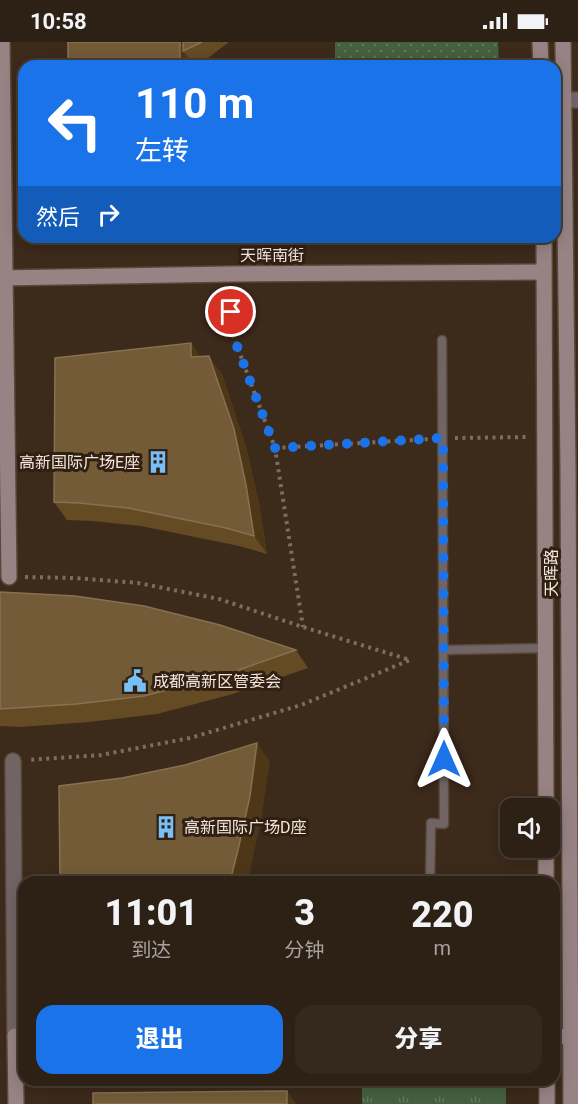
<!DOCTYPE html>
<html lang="zh">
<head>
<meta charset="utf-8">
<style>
	body { margin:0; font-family:Roboto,"Noto Sans SC",sans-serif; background:#35281d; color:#f1f3f6; height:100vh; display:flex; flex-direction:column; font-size:22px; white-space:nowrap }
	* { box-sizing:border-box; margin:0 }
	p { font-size:20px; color:#a7a3a0 }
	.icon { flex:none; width:33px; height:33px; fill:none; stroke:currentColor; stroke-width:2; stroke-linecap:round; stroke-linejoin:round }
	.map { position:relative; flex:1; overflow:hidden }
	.panel { position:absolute; left:18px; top:834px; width:542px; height:210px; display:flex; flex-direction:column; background:#2d2014; border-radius:18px; box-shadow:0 3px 15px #0003,0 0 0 2px #483e34 }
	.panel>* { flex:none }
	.guide { position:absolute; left:18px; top:18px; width:543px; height:183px; border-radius:18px; box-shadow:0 3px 15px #0003,0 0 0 2px #483e34; background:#1a73e8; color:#fff; overflow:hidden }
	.fabs { position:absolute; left:500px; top:756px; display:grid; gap:12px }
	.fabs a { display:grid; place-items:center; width:60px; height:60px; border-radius:12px; background:#2d2014; box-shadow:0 3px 15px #0003,0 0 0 2px #483e34; font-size:30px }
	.pin { position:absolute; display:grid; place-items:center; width:51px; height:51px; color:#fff; margin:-26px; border:3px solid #fff; border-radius:50%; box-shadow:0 2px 6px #0007 }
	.me { position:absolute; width:66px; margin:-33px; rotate:0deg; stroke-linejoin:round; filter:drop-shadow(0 0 4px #0008) }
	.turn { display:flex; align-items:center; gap:21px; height:126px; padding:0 18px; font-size:27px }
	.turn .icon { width:78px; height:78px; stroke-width:2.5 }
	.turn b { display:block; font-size:42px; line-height:51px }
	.then { display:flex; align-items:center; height:57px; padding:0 18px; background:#0003; gap:12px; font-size:22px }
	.eta { display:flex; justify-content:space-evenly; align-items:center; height:102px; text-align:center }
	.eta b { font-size:36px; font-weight:800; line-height:42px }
	.cta { display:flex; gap:12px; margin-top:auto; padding:12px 18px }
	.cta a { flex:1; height:69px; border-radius:18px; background:#1a73e8; color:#fff; font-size:24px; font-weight:800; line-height:69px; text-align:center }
	.cta a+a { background:#35281d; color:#f1f3f6 }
	.status { display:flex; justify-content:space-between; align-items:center; height:42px; padding:0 30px; background:#2d2014; direction:ltr }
	.status svg { height:16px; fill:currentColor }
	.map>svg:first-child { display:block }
	.grass { fill:url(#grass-tufts) }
	.garden { fill:url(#garden-dots) }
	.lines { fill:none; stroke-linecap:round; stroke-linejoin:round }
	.lane-casing { stroke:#59483a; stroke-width:11 }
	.street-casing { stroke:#59483a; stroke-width:18 }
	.secondary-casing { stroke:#59483a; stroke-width:18 }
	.path { stroke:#7c6d60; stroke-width:4; stroke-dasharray:3 4.5; stroke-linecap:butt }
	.lane { stroke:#716465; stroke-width:8 }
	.street { stroke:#716465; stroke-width:15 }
	.secondary { stroke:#978383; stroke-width:15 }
	.wall { fill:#644b23 }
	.shaded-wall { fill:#4d3717 }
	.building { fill:#735b37; stroke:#877151; stroke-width:1.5 }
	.route { stroke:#1a73e8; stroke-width:10; stroke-dasharray:0 18 }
	.labels { text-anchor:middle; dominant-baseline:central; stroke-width:6; stroke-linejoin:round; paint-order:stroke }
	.street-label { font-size:16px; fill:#f2e6dd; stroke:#312012 }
	.poi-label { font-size:16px; fill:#f2e6dd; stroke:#312012; text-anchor:start }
</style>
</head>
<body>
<div class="status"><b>10:58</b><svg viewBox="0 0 49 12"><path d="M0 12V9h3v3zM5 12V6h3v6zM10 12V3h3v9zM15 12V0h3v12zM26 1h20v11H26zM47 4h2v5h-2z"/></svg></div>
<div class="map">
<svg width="578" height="1062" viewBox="0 0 578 1062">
	<defs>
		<pattern id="grass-tufts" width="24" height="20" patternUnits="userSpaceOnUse" patternTransform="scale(1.5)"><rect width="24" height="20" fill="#45603e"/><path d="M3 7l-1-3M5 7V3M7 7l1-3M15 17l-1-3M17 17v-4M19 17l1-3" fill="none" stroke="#607759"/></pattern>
		<pattern id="garden-dots" width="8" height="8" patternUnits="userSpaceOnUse" patternTransform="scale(1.5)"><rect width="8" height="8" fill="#45603e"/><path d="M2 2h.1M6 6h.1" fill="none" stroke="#607759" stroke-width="1.8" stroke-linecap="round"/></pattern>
	</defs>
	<rect width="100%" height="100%" fill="#3c2a1b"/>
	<rect class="grass" x="362" y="1038" width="144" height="24"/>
	<g class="garden">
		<polygon points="335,0 498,0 499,24 335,24"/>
		<polygon points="335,195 477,195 470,200 335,203"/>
	</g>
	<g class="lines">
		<g class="lane-casing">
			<g id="lane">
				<polyline points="444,608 546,606"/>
				<polyline points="430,840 431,781 444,782 442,298"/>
			</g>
		</g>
		<g class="street-casing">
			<g id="street">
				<polyline points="555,58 578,58"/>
				<polyline points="13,719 15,994"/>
			</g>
		</g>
		<g class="secondary-casing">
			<g id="secondary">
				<polyline points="2,0 9,535"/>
				<polyline points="540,0 541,24"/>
				<polyline points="563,0 568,427 571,1062"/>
				<polyline points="544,195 546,766"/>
				<polyline points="0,236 230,232 544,230"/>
				<polyline points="546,806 546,840"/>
				<polyline points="15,994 16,1062"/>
				<polyline points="554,995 570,994"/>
				<polyline points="547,1038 547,1062"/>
			</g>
		</g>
		<g class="path">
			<polyline points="230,248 231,288 275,406 303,585"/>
			<polyline points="455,396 529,395"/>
			<polyline points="275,406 430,397"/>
			<polyline points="25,535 74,536 138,541 219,557 303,585 410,618 301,663 190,696 101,713 28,718"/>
		</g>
		<use href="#lane" class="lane"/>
		<use href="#street" class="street"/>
		<use href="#secondary" class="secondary"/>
	</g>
	<g class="wall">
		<polygon points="67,0 229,0 208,16 193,22 68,3"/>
		<polygon points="201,315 222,332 246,405 259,461 267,512 239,504 141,484 92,479 67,478 54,460"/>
		<polygon points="0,550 296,608 308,626 233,652 157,672 89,680 20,685 0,684"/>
	</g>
	<g class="shaded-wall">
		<polygon points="180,0 193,0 183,9 193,22 193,24 180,24"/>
		<polygon points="191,301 204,319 191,315"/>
		<polygon points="209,314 222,332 246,405 259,461 267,512 254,494"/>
		<polygon points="257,701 270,719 262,772 248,840 230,840"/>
		<polygon points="287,1049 296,1062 287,1062"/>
	</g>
	<g class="building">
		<rect x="68" y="0" width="112" height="24"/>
		<polygon points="183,0 202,0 183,9"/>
		<polygon points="191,301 191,315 209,314 234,387 246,443 254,494 226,486 128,466 79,461 54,460 55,316"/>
		<polygon points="0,550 75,554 144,564 220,583 296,608 221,634 144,654 77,662 0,667"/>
		<polygon points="257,701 250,754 238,808 230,840 60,840 59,744 122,736 185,723"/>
		<polygon points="287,1049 287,1062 93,1062 93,1051"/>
	</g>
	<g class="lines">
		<polyline class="route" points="231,270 231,288 275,406 443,396 444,717"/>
	</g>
	<defs>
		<g id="building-bare" transform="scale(1.8)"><path d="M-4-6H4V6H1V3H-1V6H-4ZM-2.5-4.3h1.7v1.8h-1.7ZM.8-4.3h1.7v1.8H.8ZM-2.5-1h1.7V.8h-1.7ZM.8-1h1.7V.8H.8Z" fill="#76c0f7" stroke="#312012" stroke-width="2.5" paint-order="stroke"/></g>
		<g id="civic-bare" transform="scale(1.8)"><path d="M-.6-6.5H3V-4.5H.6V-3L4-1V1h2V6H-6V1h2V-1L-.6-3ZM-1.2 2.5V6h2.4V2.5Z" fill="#76c0f7" stroke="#312012" stroke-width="2.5" paint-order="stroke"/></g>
	</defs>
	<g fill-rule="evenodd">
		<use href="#building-bare" x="158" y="420"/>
		<use href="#civic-bare" x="135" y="639"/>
		<use href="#building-bare" x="166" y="785"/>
	</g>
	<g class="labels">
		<g class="street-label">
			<text x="272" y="213">天晖南街</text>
			<text transform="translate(551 531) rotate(-90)">天晖路</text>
		</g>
		<g class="poi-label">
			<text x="140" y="420" text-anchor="end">高新国际广场E座</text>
			<text x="153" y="639">成都高新区管委会</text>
			<text x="184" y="785">高新国际广场D座</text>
		</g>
	</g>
</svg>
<div class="fabs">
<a><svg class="icon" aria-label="sound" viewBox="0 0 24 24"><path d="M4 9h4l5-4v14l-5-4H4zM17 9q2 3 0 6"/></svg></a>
</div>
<div class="pin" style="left:231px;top:270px;background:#d93025"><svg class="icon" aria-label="arrive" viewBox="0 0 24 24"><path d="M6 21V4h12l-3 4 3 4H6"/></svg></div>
<svg class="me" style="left:444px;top:717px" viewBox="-20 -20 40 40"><path d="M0-17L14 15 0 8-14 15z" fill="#1a73e8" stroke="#fff" stroke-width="4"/></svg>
<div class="guide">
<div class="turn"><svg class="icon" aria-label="left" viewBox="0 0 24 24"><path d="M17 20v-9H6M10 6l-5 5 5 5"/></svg><div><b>110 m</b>左转</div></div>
<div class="then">然后<svg class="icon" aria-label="right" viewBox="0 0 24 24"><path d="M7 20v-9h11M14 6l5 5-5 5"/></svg></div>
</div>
<section class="panel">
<div class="eta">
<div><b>11:01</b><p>到达</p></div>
<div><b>3</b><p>分钟</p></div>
<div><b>220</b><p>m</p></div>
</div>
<div class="cta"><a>退出</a><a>分享</a></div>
</section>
</div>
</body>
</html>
